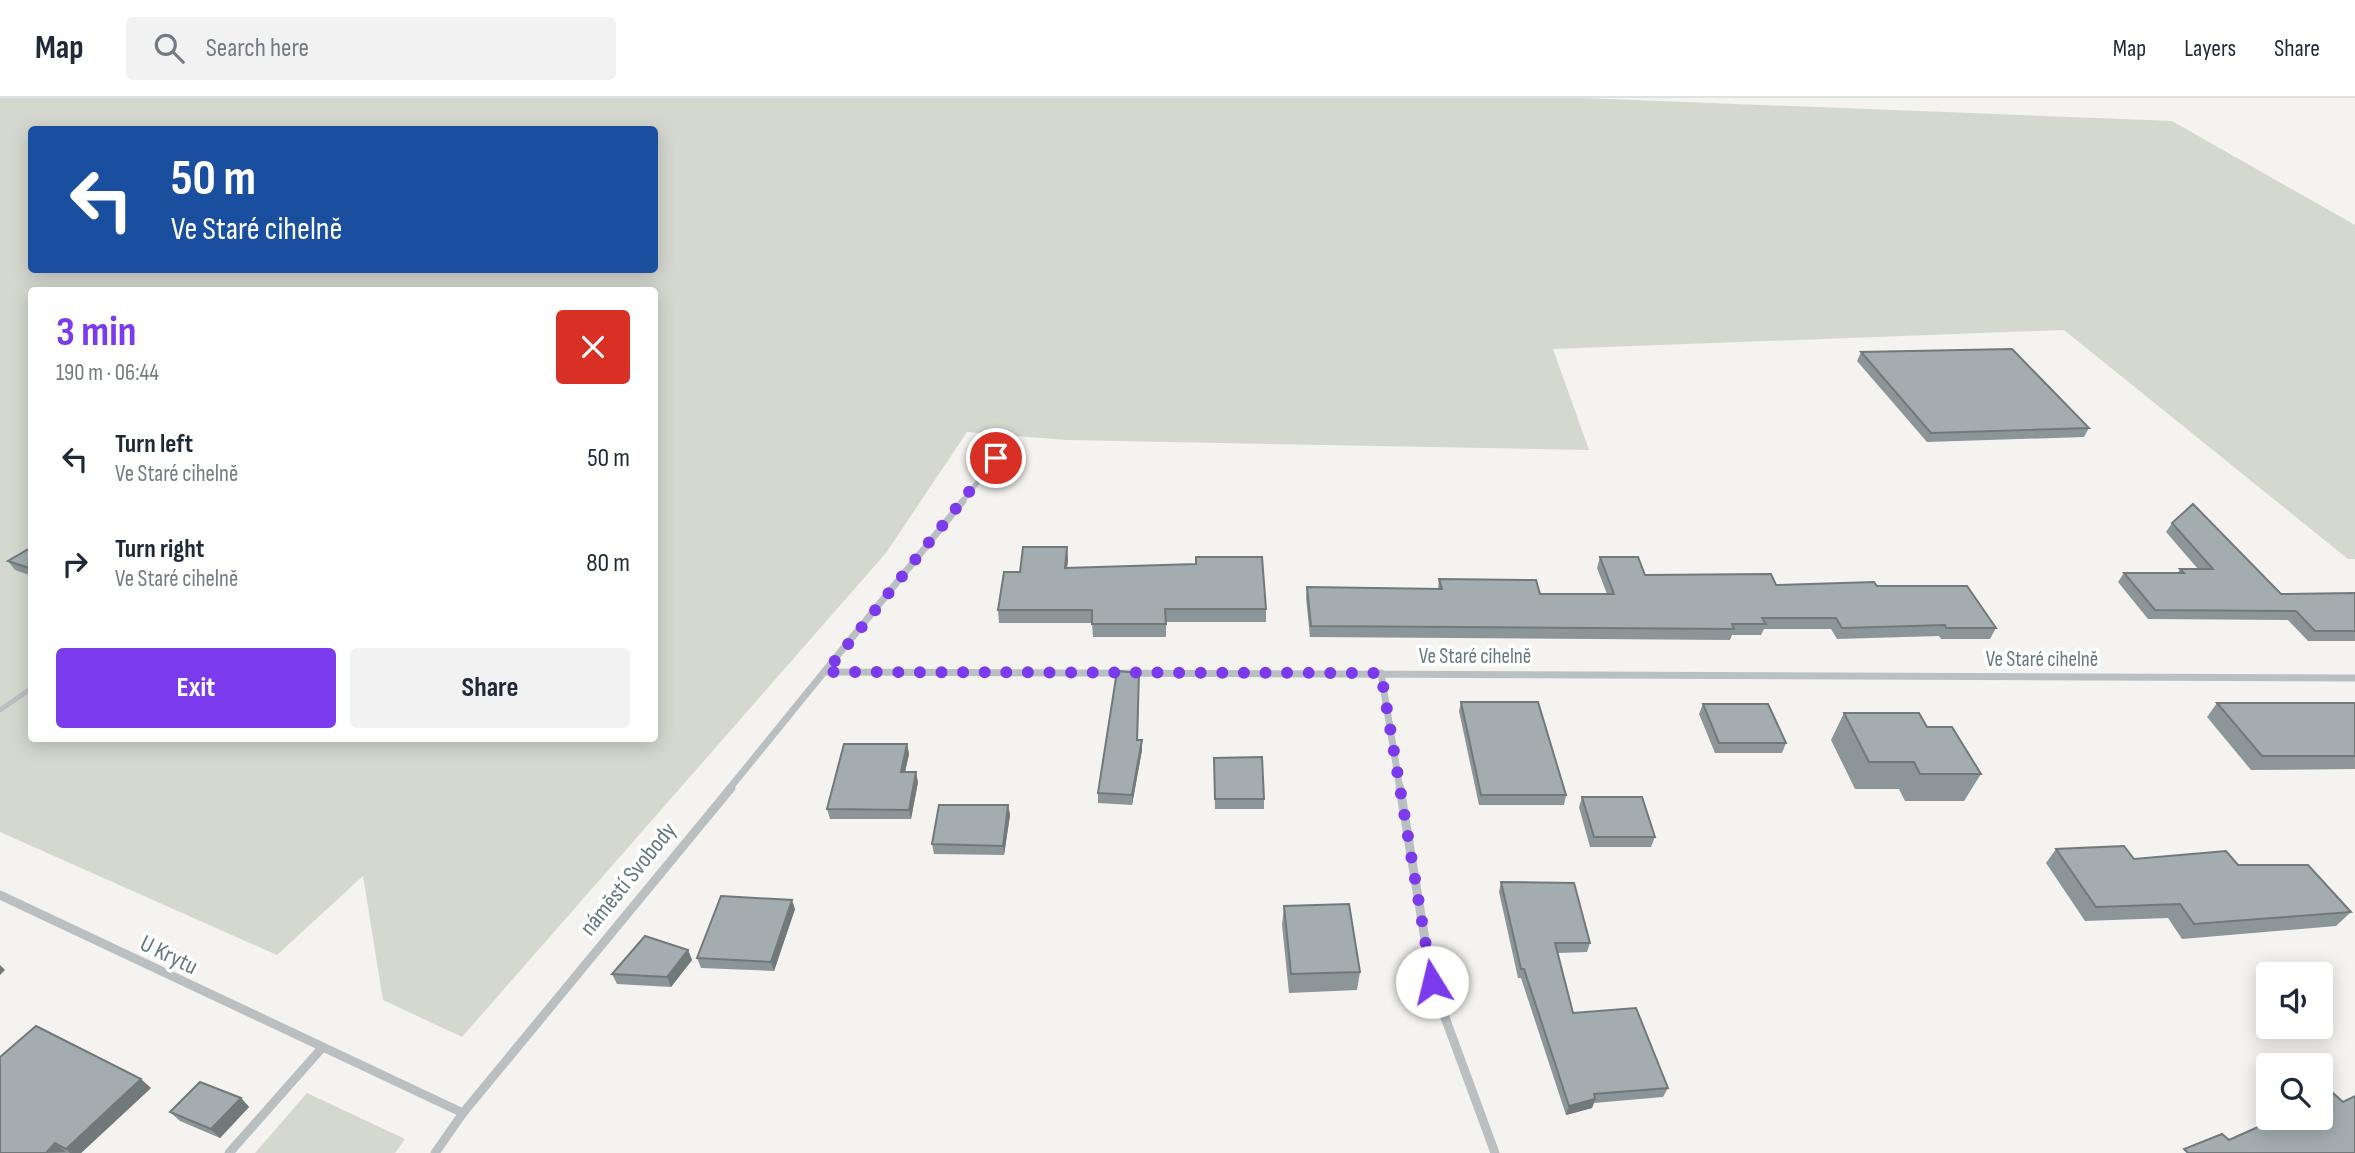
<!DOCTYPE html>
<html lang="en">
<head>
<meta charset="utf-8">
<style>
	body { margin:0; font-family:"Sofia Sans Condensed",sans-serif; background:#f2f2f3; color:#1f2937; height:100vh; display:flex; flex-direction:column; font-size:26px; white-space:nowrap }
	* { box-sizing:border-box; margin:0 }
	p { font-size:23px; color:#747a83 }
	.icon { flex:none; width:38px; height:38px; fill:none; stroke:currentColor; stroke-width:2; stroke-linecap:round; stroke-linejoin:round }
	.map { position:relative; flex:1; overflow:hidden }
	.sheet { position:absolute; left:28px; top:189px; width:630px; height:455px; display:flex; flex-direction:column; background:#fff; border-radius:7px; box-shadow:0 4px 18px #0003 }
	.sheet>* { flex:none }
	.top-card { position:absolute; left:28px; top:28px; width:630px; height:147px; border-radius:7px; box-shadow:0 4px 18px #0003; background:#1a4fa0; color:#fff; overflow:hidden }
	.tools { position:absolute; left:2256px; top:864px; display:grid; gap:14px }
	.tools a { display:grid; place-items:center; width:77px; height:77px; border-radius:7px; background:#fff; box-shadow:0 4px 18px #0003; font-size:35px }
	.pin { position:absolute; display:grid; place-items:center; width:60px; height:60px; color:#fff; margin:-30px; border:4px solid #fff; border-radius:50%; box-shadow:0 2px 7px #0007 }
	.me { position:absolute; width:77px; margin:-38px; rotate:351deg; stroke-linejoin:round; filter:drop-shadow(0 0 5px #0008) }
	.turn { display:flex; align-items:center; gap:24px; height:147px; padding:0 28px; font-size:32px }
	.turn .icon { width:91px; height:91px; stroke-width:2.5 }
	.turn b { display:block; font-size:49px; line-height:60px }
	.round { display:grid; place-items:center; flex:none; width:74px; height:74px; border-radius:7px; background:#f2f2f3 }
	.headline { display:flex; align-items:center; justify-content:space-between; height:119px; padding:0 28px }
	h1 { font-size:42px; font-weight:700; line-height:52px; color:#7c3aed }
	.button { display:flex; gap:14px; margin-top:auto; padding:14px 28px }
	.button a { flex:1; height:80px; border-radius:7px; background:#7c3aed; color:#fff; font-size:28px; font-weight:700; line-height:80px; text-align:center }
	.button a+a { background:#f2f2f3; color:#1f2937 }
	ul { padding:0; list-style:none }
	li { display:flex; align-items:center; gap:21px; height:105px; padding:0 28px }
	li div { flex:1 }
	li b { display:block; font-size:26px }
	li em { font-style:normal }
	header { display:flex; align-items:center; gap:42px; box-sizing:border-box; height:98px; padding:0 35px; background:#fff; border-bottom:2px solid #e0e1e3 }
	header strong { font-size:33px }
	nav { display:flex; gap:38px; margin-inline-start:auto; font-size:24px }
	.search { width:490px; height:63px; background:#f2f2f3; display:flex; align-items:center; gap:18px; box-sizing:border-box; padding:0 24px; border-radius:7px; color:#747a83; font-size:26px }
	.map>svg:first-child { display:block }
	.green { fill:#d4d8cf; fill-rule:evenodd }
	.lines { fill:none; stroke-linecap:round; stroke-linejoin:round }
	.service { stroke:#bac0c2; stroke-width:5 }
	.minor-far2 { stroke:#bac0c2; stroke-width:5 }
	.minor-far1 { stroke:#bac0c2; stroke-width:7 }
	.minor { stroke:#bac0c2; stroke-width:9 }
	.wall { fill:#8c9597 }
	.shaded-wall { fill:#72797b }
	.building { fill:#a3adb0; stroke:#72797b; stroke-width:2 }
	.route { stroke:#7c3aed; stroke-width:12; stroke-dasharray:0 21.6 }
	.labels { text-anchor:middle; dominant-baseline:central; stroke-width:7; stroke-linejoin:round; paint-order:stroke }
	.street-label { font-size:21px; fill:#64797f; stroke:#fff }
	.near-street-label { font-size:24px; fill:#64797f; stroke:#fff }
</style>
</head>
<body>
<header>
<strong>Map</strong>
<div class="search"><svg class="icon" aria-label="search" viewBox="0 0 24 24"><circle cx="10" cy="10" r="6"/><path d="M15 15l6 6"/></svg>Search here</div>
<nav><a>Map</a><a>Layers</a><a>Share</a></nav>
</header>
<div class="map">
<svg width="2355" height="1055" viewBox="0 0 2355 1055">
	<rect width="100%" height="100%" fill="#f4f3ef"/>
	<g class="green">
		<path d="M0,0H1583L2172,23L2355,127V461H2348L2064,232L1553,251L1589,352L1067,342L967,334L886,455L462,939L383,902L363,778L277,857L0,734ZM32,32H654V172H32ZM32,192H654V640H32Z"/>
		<polygon points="307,995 405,1041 395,1055 255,1055"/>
	</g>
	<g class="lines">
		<polyline class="service" points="0,612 32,590"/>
		<polyline class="minor-far2" points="961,405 996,361"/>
		<g class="minor-far1">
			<polyline points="826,574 2355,580"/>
			<polyline points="1381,575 1400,691"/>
			<polyline points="729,691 963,403"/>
		</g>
		<g class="minor">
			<polyline points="1400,690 1432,884 1495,1055"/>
			<polyline points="0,797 463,1015"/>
			<polyline points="229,1055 321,951"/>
			<polyline points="435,1055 463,1015 731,690"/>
		</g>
	</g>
	<g class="wall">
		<polygon points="1861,254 2089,330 2084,339 1927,344 1857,263"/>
		<polygon points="2172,425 2281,496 2355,495 2355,543 2308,543 2288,522 2148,521 2118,484 2124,475 2178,475 2180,471 2198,471 2166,434"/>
		<polygon points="32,449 32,478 15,472 8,463"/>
		<polygon points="1067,449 1068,462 1067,470 1266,511 1266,524 1166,524 1166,539 1093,539 1092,525 999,525 998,512 1020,474"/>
		<polygon points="1600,459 1645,477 1776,487 1877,488 1996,530 1990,541 1941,541 1939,538 1837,541 1831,531 1764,531 1761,537 1732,537 1730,542 1310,539 1306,500 1307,489 1438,491 1439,481 1540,496 1607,496 1597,470"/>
		<polygon points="1139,584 1138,642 1142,642 1142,652 1132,707 1098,705 1098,695"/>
		<polygon points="1461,604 1566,697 1564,707 1479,707 1459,613"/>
		<polygon points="2217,605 2355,605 2355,671 2251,672 2207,619"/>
		<polygon points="1703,606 1786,645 1782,655 1715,655 1699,616"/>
		<polygon points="1844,615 1927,629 1981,676 1964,703 1905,703 1899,691 1855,691 1831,642"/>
		<polygon points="907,646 909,656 905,674 918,684 911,721 830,721 827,711"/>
		<polygon points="1214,660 1264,701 1264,711 1215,711"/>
		<polygon points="1582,699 1655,739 1651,749 1590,749 1579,709"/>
		<polygon points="1008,707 1010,717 1004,757 934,756 932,746"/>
		<polygon points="2056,751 2134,761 2238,767 2351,814 2336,828 2182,841 2168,820 2085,823 2046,765"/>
		<polygon points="1501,784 1590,845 1587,854 1558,855 1573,915 1668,990 1663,999 1594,1005 1592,1010 1566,1017 1521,880 1518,880 1499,794"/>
		<polygon points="1284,808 1360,874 1357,892 1289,895 1282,827"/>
		<polygon points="795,811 774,873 701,870 697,860"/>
		<polygon points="688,852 692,862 671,889 617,886 612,876"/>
		<polygon points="151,990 81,1055 0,1055"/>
		<polygon points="241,1000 249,1009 220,1040 180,1023 170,1014"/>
	</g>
	<g class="shaded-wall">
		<polygon points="1067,449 1068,462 1065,483 1065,470"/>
		<polygon points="1142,642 1142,652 1132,707 1132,697"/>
		<polygon points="907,646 909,656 903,683 901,674"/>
		<polygon points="916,674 918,684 911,721 909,712"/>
		<polygon points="1008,707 1010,717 1004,757 1003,748"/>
		<polygon points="792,802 795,811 774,873 771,864"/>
		<polygon points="688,852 692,862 671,889 667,879"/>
		<polygon points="0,867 5,872 0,877"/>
		<polygon points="141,981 151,990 81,1055 70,1055 66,1051"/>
		<polygon points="241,1000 249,1009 220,1040 211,1031"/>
		<polygon points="1595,1001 1592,1010 1566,1017 1569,1008"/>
		<polygon points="55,1045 66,1054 46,1055"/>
	</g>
	<g class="building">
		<polygon points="2012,251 2089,330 1931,335 1861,254"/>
		<polygon points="2193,406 2281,496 2355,495 2355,533 2315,533 2296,513 2155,512 2124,475 2184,475 2180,471 2213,471 2172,425"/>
		<polygon points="32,449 32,471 8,463"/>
		<polygon points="1023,449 1067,449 1065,470 1196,466 1196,459 1262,459 1266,511 1165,511 1166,526 1092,526 1092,512 998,512 1004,474 1020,474"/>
		<polygon points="1600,459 1638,459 1645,477 1771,476 1776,487 1874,484 1877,488 1967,488 1996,530 1946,530 1945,527 1842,530 1836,520 1762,520 1766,526 1732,526 1734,531 1311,528 1307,489 1442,491 1439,481 1536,482 1540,496 1614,496"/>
		<polygon points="1117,573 1139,575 1137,642 1142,642 1132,697 1098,695"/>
		<polygon points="1461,604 1538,604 1566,697 1481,697"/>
		<polygon points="2217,605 2355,605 2355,658 2262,658"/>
		<polygon points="1703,606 1768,606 1786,645 1719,645"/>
		<polygon points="1844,615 1919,615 1927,629 1952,629 1981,676 1920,676 1914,664 1869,664"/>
		<polygon points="844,646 907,646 901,674 916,674 909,712 827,711"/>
		<polygon points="1262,659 1264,701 1215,701 1214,660"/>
		<polygon points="1582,699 1642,699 1655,739 1594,739"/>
		<polygon points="939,707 1008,707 1003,748 932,746"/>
		<polygon points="2124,748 2134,761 2226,753 2238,767 2308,767 2351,814 2194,826 2180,806 2096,809 2056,751"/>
		<polygon points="1501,784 1574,785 1590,845 1555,845 1573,915 1636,910 1668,990 1594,996 1595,1001 1569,1008 1524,871 1521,871"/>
		<polygon points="721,798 792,802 771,864 697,860"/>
		<polygon points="1349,806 1360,874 1291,876 1284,808"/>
		<polygon points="645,838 688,852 667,879 612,876"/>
		<polygon points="36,928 141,981 66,1051 55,1045 46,1055 0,1055 0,959"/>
		<polygon points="200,984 241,1000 211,1031 170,1014"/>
		<polygon points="2333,995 2343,1004 2355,998 2355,1055 2188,1055 2184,1051 2222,1036 2229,1042 2278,1020 2320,1020 2320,1001"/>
	</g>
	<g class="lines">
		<polyline class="route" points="996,360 826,574 1381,575 1432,884"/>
	</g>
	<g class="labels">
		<g class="street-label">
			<text x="1475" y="558">Ve Staré cihelně</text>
			<text x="2042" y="561">Ve Staré cihelně</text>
		</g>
		<g class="near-street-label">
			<text transform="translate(628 781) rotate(-51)">náměstí Svobody</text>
			<text transform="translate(169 857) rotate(26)">U Krytu</text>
		</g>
	</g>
</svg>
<div class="tools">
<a><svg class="icon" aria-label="sound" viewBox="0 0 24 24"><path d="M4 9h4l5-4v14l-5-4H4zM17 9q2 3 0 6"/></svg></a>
<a><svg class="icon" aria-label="search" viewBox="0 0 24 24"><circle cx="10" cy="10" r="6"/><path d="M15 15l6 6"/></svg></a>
</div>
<div class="pin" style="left:996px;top:360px;background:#d93025"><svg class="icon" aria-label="arrive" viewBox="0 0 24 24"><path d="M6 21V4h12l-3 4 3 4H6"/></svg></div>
<svg class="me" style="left:1432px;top:884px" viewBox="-20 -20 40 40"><circle r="19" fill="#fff"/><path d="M0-13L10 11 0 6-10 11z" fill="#7c3aed"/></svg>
<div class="top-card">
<div class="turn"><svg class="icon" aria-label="left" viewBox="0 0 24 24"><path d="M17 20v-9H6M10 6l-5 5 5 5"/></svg><div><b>50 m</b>Ve Staré cihelně</div></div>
</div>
<section class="sheet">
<div class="headline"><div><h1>3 min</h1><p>190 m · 06:44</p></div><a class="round" style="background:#d93025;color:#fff"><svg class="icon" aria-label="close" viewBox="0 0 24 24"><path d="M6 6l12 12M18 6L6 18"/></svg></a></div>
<ul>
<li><svg class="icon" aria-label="left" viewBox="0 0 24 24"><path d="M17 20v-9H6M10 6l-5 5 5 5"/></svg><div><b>Turn left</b><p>Ve Staré cihelně</p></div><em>50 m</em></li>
<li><svg class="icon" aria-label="right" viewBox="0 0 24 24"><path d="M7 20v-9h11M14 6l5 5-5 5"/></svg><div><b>Turn right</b><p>Ve Staré cihelně</p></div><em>80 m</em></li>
</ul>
<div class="button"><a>Exit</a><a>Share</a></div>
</section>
</div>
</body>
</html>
